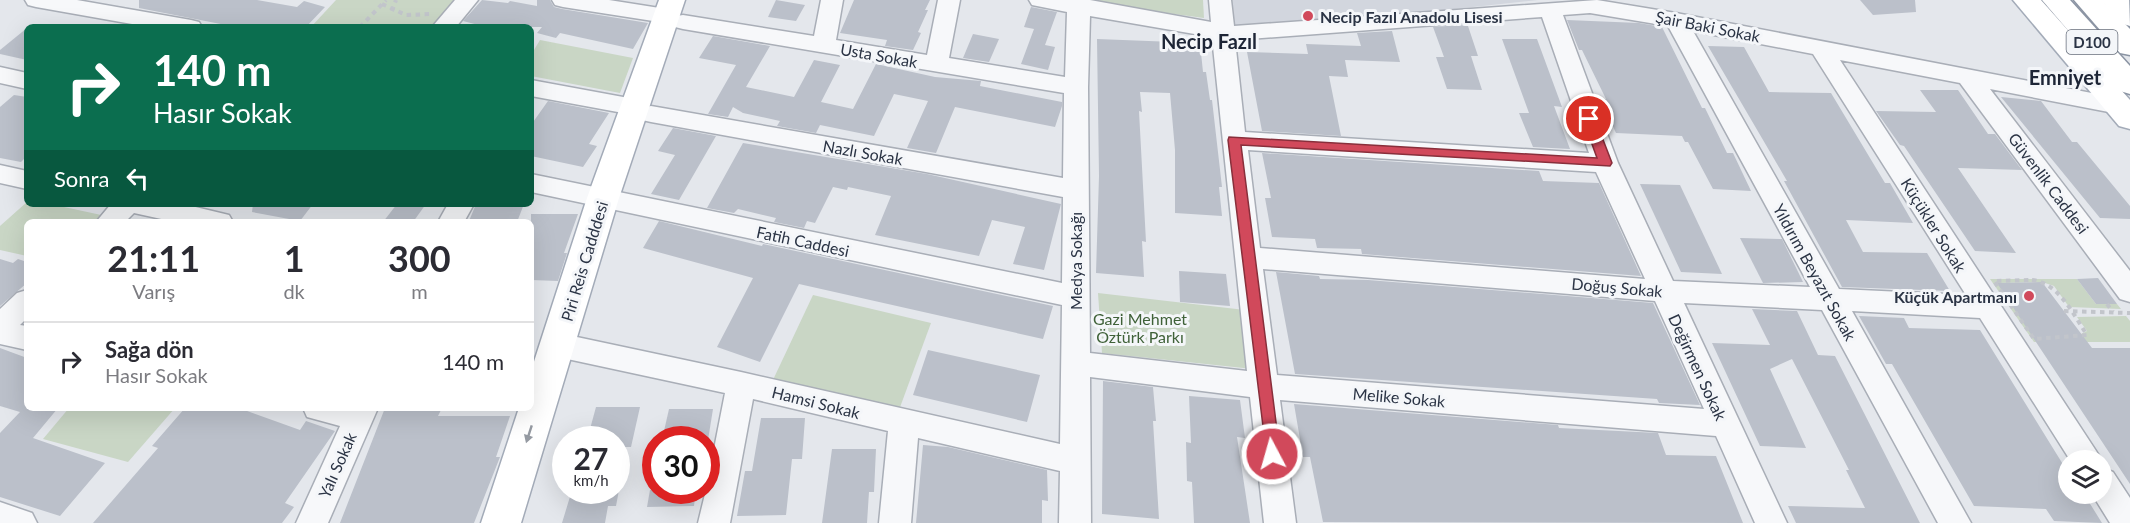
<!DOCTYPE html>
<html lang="tr">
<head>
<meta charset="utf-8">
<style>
	body { margin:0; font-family:Lato,sans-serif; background:#f7f7f7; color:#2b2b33; height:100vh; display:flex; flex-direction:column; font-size:22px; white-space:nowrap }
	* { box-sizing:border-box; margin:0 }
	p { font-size:20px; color:#7c7c81 }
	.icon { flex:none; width:33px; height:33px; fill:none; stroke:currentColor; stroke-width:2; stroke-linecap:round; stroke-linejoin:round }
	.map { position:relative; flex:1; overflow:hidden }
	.drawer { position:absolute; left:24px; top:219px; width:510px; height:192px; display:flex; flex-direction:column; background:#fff; border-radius:9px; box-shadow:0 6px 24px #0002 }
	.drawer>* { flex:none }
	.hud { position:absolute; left:24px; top:24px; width:510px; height:183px; border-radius:9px; box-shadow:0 6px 24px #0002; background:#0b6e4f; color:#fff; overflow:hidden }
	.tools { position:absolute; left:2058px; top:450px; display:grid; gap:12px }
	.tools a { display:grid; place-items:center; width:54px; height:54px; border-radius:50%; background:#fff; box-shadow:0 6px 24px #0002; font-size:30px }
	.speed { position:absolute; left:552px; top:426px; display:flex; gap:12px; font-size:30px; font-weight:700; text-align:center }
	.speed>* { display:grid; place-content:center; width:78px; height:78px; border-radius:50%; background:#fff; box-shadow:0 6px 24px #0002; line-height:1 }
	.speed small { font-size:15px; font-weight:400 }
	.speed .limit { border:9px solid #d22; background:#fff; color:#111 }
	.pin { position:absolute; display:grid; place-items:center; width:51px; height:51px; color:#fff; margin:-26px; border:3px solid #fff; border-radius:50%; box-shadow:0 2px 6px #0007 }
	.me { position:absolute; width:66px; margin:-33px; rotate:354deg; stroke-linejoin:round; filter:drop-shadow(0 0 4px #0008) }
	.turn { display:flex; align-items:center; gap:21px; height:126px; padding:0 30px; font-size:27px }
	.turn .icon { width:78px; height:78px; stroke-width:2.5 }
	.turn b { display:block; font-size:42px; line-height:51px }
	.then { display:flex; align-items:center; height:57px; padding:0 30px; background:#0003; gap:12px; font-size:22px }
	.eta { display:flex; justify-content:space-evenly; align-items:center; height:102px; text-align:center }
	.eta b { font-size:36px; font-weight:700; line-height:42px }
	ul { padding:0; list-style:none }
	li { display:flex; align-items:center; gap:18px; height:78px; padding:0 30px; border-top:2px solid #e1e1e2 }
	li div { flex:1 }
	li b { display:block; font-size:22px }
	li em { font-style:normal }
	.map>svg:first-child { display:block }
	.built { fill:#d2d6de }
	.green { fill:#c9d6c5 }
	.building { fill:#bbc0ca }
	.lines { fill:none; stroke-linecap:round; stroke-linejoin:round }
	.minor-casing { stroke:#a9aeb7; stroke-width:3 }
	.major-casing { stroke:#a3abb8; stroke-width:3 }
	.highway-casing { stroke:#8b94a3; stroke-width:3 }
	.path { stroke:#c2c5cb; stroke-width:4; stroke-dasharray:4.5 4.5; stroke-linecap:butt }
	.minor { fill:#f7f8fa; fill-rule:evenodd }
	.major { fill:#fff; fill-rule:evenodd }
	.highway { fill:#fff; fill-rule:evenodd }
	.oneway { fill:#959aa2 }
	.route { fill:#d1495b; stroke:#882f3b; stroke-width:1.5 }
	.poi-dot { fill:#d1495b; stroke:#f4f6f9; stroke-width:2 }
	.labels { text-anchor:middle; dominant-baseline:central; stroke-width:6; stroke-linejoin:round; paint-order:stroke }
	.shield { fill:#f4f6f9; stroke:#676e7b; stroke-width:1.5 }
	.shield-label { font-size:15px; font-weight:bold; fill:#2b3445 }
	.poi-label { font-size:16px; font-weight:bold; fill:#2b3445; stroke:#f4f6f9; text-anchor:start }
	.street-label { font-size:16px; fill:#2b3445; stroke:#f4f6f9 }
	.park-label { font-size:16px; fill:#3f6138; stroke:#f4f6f9 }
	.quarter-label { font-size:20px; font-weight:bold; fill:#1d2536; stroke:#f4f6f9 }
</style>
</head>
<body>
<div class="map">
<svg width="2130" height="523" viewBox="0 0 2130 523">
	<rect width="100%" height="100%" fill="#e4e7ec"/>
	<polygon class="built" points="1220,0 1538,0 1233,33"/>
	<g class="green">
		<polygon points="336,0 460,0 437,27 311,27"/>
		<polygon points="1097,0 1203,0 1204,18 1107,5"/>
		<polygon points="540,40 633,58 620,93 531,76 531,55"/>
		<polygon points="27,202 27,204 50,204 106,216 100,222 27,222 27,256 0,250 0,226"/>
		<polygon points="1990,279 2077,279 2096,304 2117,304 2121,309 2069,307 2054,286 2042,282 1997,283 2081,334 2087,331 2077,317 2126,316 2130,321 2130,342 2034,342"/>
		<polygon points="1098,293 1245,310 1253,369 1102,353"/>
		<polygon points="813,295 931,323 899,410 772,382"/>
		<polygon points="69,408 175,408 128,462 43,439"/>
	</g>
	<g class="building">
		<polygon points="139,0 257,0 297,7 304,1 325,7 306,27 236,27 139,8"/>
		<polygon points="482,0 508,3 510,1 537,6 537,0 550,0 554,7 562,9 648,23 633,49 560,33 556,38 537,33 542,27 486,27 463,21"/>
		<polygon points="776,0 805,5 796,21 768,17"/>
		<polygon points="854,0 930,0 925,10 928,10 918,32 921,33 913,50 885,46 887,40 840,33"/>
		<polygon points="1860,0 1915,0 1916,12 1873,15"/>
		<polygon points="1031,7 1057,12 1045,45 1055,47 1048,70 1021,64 1034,29 1024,27"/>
		<polygon points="1567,20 1639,23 1662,27 1702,108 1705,108 1727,153 1733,153 1751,191 1713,189 1688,142 1685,142 1682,136 1616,133 1600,99 1606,99 1582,50 1579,50"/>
		<polygon points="1460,25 1468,26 1478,56 1471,56 1482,90 1447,89 1436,57 1444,57 1433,27"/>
		<polygon points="27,28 27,60 0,54 0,50"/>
		<polygon points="1392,31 1400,62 1345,60 1348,77 1329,76 1341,136 1262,131 1247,52 1308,54 1306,44 1361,46 1357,33"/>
		<polygon points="973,34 999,39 989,62 963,58"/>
		<polygon points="713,36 770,46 746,87 794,97 814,60 840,65 821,102 853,109 876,64 935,77 981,81 980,86 1062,102 1062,106 1055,127 955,107 936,153 907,148 928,101 894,94 874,136 820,125 816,133 777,126 780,121 743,113 733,107 728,117 708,114 736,65 699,58"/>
		<polygon points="1097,39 1200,43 1203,72 1206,72 1210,100 1212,100 1222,187 1219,187 1222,216 1175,213 1175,150 1170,93 1140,92 1142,112 1139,111 1146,242 1142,241 1144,277 1096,273 1099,176"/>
		<polygon points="1502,39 1537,39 1562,107 1554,106 1570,149 1533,147 1519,113 1529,113"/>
		<polygon points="1708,46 1744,47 1769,92 1831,93 1885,183 1890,183 1913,223 1846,220 1863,252 1927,253 1950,291 1842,287 1784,181 1787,181"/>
		<polygon points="1920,90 1958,90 1988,134 1995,134 2022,170 1958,168 2016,253 1975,251 1904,146 1900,145 1876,111 1936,112"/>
		<polygon points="14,95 27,97 27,156 21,162 0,158 0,107"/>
		<polygon points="2001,97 2041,101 2072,142 2077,142 2130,206 2130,219 2100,218"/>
		<polygon points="548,101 609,113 589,144 597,146 583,167 531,156 531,125"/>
		<polygon points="673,128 716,136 679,200 651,194 675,155 658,151"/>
		<polygon points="743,143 927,174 1061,204 1044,270 1013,264 1025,227 992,220 979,256 875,235 891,196 848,187 847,190 833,187 815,223 807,221 804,228 774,222 776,218 738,209 734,213 707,208"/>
		<polygon points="1262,153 1539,171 1543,181 1599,183 1641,276 1362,254 1361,249 1317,248 1315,239 1272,237 1265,198 1271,198"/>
		<polygon points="1640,184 1680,185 1722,274 1681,272"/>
		<polygon points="253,204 313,204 300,221 252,212"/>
		<polygon points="397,204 426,204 413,222 383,222"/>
		<polygon points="476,204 524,204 517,222 469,221"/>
		<polygon points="531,214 578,214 564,253 567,253 558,281 531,280"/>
		<polygon points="659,221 762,246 763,244 1053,306 1043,339 799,284 760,362 717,347 753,278 643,248"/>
		<polygon points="1740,238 1782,239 1803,282 1763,283"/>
		<polygon points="0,259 13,263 18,259 27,262 27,283 0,306"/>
		<polygon points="1179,271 1226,274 1230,306 1180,302"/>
		<polygon points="1276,272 1319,276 1320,279 1368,280 1653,303 1700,405 1659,403 1657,399 1295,374"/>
		<polygon points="2098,278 2117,304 2096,304 2077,279"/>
		<polygon points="2042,282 2092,348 2130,348 2130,484 1997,283"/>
		<polygon points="1752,309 1797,311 1818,355 1835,356 1920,523 1796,523 1788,506 1865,508 1846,470 1849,470 1792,359 1770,369 1806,448 1760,446 1712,343 1770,345"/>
		<polygon points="1859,316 1904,318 1909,328 1980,330 2064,466 2068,466 2068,494 2084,494 2102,523 2054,521 2046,509 1974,506 1892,364 1886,364"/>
		<polygon points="0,348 27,358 27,408 58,408 33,438 105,463 60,516 0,497 0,433 20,412 0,406"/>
		<polygon points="928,350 1040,375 1027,422 913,395"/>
		<polygon points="1103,381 1153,387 1156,421 1153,421 1159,519 1102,514"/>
		<polygon points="1189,396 1240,400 1245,438 1237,437 1250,523 1194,523 1192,482 1187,481 1186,442 1191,443"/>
		<polygon points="1294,404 1558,425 1559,428 1658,433 1666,455 1716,456 1743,523 1323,522 1310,457 1303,457"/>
		<polygon points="596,407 640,407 631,447 616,447 616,440 587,440"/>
		<polygon points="185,408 239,408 300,430 306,421 335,431 285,503 294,507 282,523 93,523 158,448 152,446"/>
		<polygon points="385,408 442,408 438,416 510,416 496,457 500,457 474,523 340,523"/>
		<polygon points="669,409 713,409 708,440 662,440"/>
		<polygon points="761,418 805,418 802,459 792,459 786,515 737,516 745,471 752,471"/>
		<polygon points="923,445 948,447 1047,470 1048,501 1042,500 1042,523 916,523"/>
		<polygon points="832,449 876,449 874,492 869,492 867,523 822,523"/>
		<polygon points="572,490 619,490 616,506 608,506 605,523 562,523"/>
		<polygon points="650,490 696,490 694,506 647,507"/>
	</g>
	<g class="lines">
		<g class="minor-casing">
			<g id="minor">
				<polygon points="25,0 77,0 191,20 199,22 202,27 149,27 36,7 28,5"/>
				<polygon points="455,0 478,0 456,27 432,27"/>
				<path d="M552,0H609L666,9L674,11L677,16L683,15L814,36L821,0H843L836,40L927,55L938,0H960L949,58L1065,77L1067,12L1032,5L1029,0H1090L1211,22L1209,0H1231L1234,26L1597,0L1676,13L2128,100L2130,104L2128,112L2119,114L1990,89L2130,271V302L2120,299L1960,83L1840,60L2102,460V462L2070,460L1980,318L1852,311L1971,523H1938L1822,310L1684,303L1787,523H1755L1716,436L1280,400L1296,523H1264L1250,397L1090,377L1091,523H1059L1060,471L918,438L911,523H879L888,431L753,399L730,523H698L706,490L725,393L558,357L548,353L544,345L548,337L558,333L741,372L1060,444L1062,305L531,192V174L1062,283L1063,197L651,122L642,120L639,114L634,115L531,96V80L634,99L643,101L646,107L651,106L1063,178L1064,93L683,29L675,27L672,22L666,23L563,7L555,5ZM1590,13L1668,26L1810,287L1673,281L1618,163L1563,15ZM1090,16L1212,37L1247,371L1090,353L1088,87ZM1542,17L1589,153L1245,132L1235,40ZM1693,31L1813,54L1966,295L1839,289ZM1248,150L1596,172L1645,279L1260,248ZM1263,269L1655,301L1704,409L1277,375Z"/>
				<polygon points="0,67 27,73 27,89 0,83"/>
				<polygon points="0,165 27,171 27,189 0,183"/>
				<polygon points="111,204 183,204 229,215 233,222 175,222 134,213 125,222 96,222"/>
				<polygon points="448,204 474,204 464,222 438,222"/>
				<polygon points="27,290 27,318 20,325 27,326 27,350 0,344 0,309 17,293"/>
				<polygon points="303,408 378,408 328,523 296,523 340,426 307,417"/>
				<polygon points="2102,468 2113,472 2130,498 2130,523 2110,523 2092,494 2102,494"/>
				<polygon points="0,502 32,513 37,523 0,523"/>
			</g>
		</g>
		<g class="major-casing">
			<g id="major">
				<polygon points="659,0 685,0 619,198 521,523 481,523 519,408 531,408 531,371 587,198"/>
				<polygon points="2013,0 2041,0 2130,100 2130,129 2119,126"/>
				<polygon points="2101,0 2129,0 2130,26 2120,23"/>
			</g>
		</g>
		<g class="highway-casing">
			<g id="highway">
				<polygon points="2042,0 2070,0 2130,66 2130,94 2120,91"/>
				<polygon points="2074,0 2102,0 2130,29 2130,55 2120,53"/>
			</g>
		</g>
		<g class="path">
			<polyline points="382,4 406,15 432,14"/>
			<polyline points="392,11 396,0"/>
			<polyline points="360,27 386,0"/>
			<path d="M2032,280C2059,283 2073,314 2087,335L2034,339L1994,281Z"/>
			<polyline points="2107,304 2113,312"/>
			<polyline points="2064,311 2130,313"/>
		</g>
		<use href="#minor" class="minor"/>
		<use href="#major" class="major"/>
		<use href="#highway" class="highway"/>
	</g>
	<defs><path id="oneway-solid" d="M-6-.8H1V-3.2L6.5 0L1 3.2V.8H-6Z" transform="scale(1.5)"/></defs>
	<use class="oneway" href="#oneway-solid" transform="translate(529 434) rotate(108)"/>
	<polygon class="route" points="1589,115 1595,119 1612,163 1610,166 1241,145 1280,454 1278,459 1272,461 1267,459 1228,140 1229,137 1597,158 1583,119"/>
	<g class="poi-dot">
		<circle cx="1308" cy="16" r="6"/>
		<circle cx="2029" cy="296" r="6"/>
	</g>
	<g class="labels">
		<rect class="shield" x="2066.5" y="30" width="51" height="24" rx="4.5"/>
		<g class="shield-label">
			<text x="2092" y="42">D100</text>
		</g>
		<g class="poi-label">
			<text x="1320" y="16">Necip Fazıl Anadolu Lisesi</text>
			<text x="2017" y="296" text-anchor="end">Küçük Apartmanı</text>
		</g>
		<g class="street-label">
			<text transform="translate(1708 26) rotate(11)">Şair Baki Sokak</text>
			<text transform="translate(879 55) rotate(10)">Usta Sokak</text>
			<text transform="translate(863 152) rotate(10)">Nazlı Sokak</text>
			<text transform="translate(2049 183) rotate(53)">Güvenlik Caddesi</text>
			<text transform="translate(1934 225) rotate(58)">Küçükler Sokak</text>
			<text transform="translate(803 241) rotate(12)">Fatih Caddesi</text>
			<text transform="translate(584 261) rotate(-73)">Piri Reis Cadddesi</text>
			<text transform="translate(1075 261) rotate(-90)">Medya Sokağı</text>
			<text transform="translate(1815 272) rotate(61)">Yıldırım Beyazıt Sokak</text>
			<text transform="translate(1617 287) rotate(5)">Doğuş Sokak</text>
			<text transform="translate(1698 367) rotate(65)">Değirmen Sokak</text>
			<text transform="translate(1399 397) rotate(5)">Melike Sokak</text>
			<text transform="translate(816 402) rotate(14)">Hamsi Sokak</text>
			<text transform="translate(337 465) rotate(-66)">Yalı Sokak</text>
		</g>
		<g class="park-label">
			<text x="1140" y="318">Gazi Mehmet<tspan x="1140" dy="18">Öztürk Parkı</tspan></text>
		</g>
		<g class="quarter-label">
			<text x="1209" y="41">Necip Fazıl</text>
			<text x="2065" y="77">Emniyet</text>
		</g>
	</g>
</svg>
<div class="tools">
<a><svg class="icon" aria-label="layers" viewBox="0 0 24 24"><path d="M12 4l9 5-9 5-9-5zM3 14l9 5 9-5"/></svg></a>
</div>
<div class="speed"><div>27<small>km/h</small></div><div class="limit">30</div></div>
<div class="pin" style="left:1589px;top:119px;background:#d93025"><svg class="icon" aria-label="arrive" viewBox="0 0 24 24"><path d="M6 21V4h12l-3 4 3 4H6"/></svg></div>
<svg class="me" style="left:1272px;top:454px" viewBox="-20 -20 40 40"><circle r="17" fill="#d1495b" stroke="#fff" stroke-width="3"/><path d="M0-11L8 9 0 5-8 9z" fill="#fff"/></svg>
<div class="hud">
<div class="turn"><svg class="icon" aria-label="right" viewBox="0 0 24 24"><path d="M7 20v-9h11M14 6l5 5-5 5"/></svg><div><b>140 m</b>Hasır Sokak</div></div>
<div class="then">Sonra<svg class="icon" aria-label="left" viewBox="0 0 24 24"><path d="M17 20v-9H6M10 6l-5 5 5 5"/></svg></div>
</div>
<section class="drawer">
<div class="eta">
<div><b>21:11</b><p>Varış</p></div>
<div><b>1</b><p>dk</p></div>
<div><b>300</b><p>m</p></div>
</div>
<ul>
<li><svg class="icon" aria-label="right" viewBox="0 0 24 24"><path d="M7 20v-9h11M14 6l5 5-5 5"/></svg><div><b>Sağa dön</b><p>Hasır Sokak</p></div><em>140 m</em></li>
</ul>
</section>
</div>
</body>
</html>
